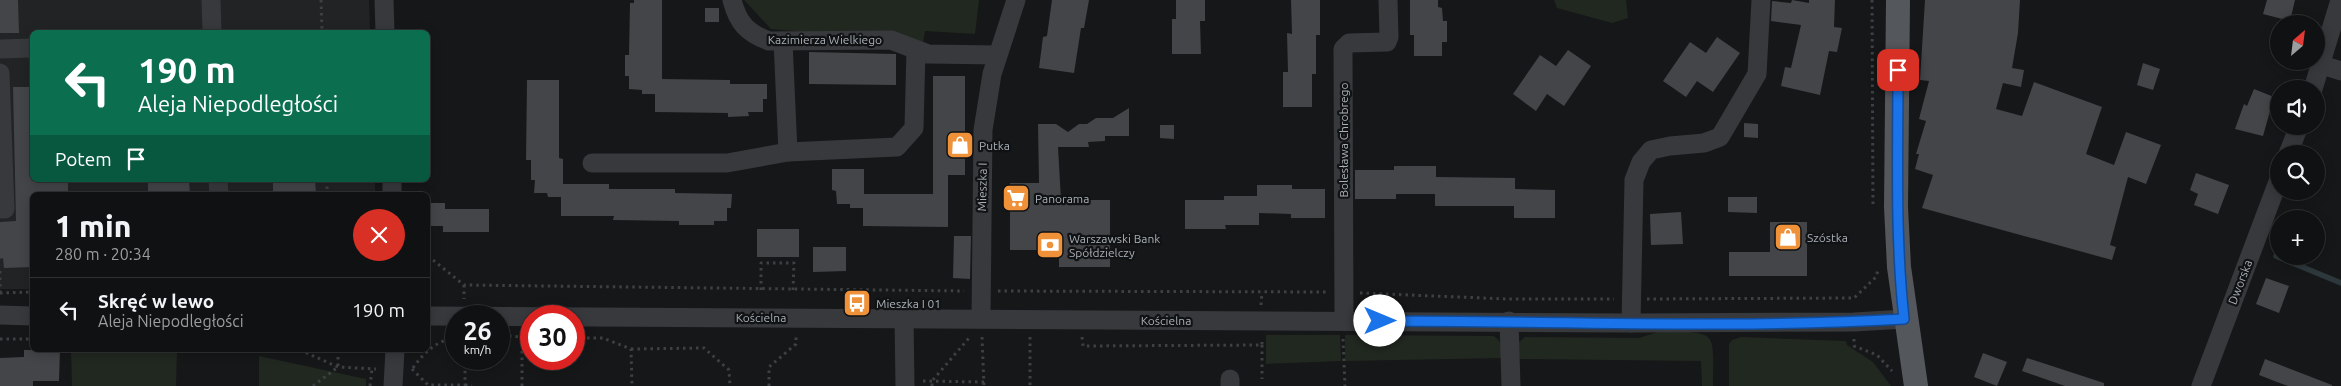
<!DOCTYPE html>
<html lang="pl">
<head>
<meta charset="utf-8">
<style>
	body { margin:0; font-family:Ubuntu,sans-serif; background:#1e1f20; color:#f1f3f6; height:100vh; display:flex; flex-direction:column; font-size:19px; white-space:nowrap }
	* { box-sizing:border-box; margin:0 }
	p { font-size:16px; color:#9c9d9f }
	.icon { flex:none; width:28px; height:28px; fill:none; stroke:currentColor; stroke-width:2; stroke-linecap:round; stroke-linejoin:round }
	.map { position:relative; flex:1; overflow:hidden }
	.panel { position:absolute; left:30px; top:192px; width:400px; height:160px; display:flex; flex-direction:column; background:#101112; border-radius:8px; box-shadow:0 2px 12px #0003,0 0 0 1px #303132 }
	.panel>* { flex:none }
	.top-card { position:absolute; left:30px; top:30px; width:400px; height:152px; border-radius:8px; box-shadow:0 2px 12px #0003,0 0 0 1px #303132; background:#0b6e4f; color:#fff; overflow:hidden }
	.needle { width:32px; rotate:28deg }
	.buttons { position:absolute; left:2270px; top:15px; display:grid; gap:10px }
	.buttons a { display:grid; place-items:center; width:55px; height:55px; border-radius:50%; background:#101112; box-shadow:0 2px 12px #0003,0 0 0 1px #303132; font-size:25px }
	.speed { position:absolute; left:445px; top:305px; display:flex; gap:10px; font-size:25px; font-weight:700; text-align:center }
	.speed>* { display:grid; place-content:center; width:65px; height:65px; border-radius:50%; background:#101112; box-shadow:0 2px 12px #0003,0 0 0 1px #303132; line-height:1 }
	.speed small { font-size:12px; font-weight:400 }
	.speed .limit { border:8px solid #d22; background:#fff; color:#111 }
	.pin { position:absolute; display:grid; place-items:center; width:42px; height:42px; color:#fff; margin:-21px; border-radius:10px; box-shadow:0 2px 8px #0006 }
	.me { position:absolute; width:55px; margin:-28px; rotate:90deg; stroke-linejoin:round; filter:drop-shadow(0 0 4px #0008) }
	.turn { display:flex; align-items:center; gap:18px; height:105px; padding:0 25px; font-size:22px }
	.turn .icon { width:65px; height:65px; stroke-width:2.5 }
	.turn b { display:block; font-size:35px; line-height:42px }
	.then { display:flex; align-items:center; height:48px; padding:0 25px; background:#0003; gap:10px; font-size:19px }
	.round { display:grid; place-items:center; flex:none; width:52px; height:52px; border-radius:26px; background:#1e1f20 }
	.overview { display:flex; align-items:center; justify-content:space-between; height:85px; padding:0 25px }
	h1 { font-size:30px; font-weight:800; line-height:38px }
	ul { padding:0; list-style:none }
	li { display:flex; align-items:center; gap:15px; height:65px; padding:0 25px; border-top:1px solid #303132 }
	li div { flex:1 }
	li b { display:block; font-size:19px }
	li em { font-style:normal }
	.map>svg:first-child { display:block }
	.built { fill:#222325 }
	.green { fill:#212820 }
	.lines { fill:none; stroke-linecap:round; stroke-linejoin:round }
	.stream { stroke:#2d383c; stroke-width:5.5 }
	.building { fill:#434548 }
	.path { stroke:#3d4144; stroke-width:3; stroke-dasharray:2.5 4; stroke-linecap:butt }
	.minor { stroke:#37393d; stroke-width:19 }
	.major { stroke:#54575c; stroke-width:24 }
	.route-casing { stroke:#114b97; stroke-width:12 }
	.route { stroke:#1a73e8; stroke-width:9 }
	.labels { text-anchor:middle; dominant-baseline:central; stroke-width:4.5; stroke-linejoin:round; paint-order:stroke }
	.street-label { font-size:12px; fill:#a9b0b8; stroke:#111213 }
	.poi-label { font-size:12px; fill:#a9b0b8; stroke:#111213; text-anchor:start }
</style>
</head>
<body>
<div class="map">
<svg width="2341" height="386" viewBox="0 0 2341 386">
	<rect width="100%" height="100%" fill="#161718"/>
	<polygon class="built" points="0,0 369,0 370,32 32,32 32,180 375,180 375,195 32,195 32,289 0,289"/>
	<g class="green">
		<polygon points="744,0 979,0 975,34 925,31 923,43 771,29"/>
		<polygon points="1554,0 1626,0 1628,18 1612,23 1557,8"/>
		<path d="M1664,330C1720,334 1713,331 1713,386H1702L1701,361L1517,359L1518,343L1525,337L1639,338Z"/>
		<polygon points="1266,335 1340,335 1341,361 1266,364"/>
		<path d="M1345,335L1493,336C1503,341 1502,348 1503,358L1345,361Z"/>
		<polygon points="1741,337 1846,341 1847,345 1873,362 1891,386 1729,386 1729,344 1732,340"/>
		<polygon points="71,350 177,350 176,386 72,386"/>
		<polygon points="259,356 366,379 366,386 259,386"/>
	</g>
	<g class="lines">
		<polyline class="stream" points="2276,256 2341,283"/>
	</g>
	<g class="building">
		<polygon points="0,0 18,0 19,33 0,33"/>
		<polygon points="634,0 662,0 662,79 730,80 730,84 767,84 767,99 763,99 763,112 748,112 749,116 728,117 728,113 655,112 655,94 642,94 642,90 629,89 629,76 625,76 625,55 629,55 630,3 634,3"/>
		<polygon points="1052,0 1089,0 1084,28 1081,28 1074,73 1039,68 1043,37 1047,36"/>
		<polygon points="1176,0 1205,0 1205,21 1200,21 1201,54 1172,54 1172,19 1176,19"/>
		<polygon points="1291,0 1320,0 1320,35 1316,35 1316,74 1312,74 1312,107 1283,107 1283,72 1288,72 1287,33 1292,34"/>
		<polygon points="1410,0 1438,0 1438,7 1442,8 1443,21 1447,21 1447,42 1442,42 1442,56 1414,56 1414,35 1410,35"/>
		<polygon points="1792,0 1809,3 1809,0 1835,0 1834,27 1842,28 1837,52 1829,51 1820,95 1781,86 1785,67 1791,68 1801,25 1771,21 1772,1 1791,3"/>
		<polygon points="1925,0 2020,0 2018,33 2012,68 2024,70 2021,87 2003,83 1996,109 2022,116 2034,82 2102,107 2086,154 2114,165 2126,132 2161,145 2146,184 2128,177 2110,245 2116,247 2112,260 1922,208 1933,175 1915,169 1919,154 1916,154 1926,121 1919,119 1929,81 1920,80"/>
		<polygon points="2267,0 2295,0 2290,21 2263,14"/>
		<rect x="705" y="8" width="14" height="14"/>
		<polygon points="1717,37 1740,53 1713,92 1697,81 1686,97 1663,81 1690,42 1706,53"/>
		<polygon points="1568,50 1591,66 1564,106 1547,94 1536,111 1513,94 1540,55 1556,66"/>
		<polygon points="809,52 896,54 896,85 809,84"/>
		<polygon points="2143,63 2160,69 2153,90 2137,85"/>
		<polygon points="933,76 965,76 965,175 948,175 948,227 863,226 863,208 850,208 850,204 837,204 836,191 832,190 832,169 864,169 864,194 933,194"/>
		<polygon points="527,80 559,80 559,158 563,159 563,184 609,184 609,189 675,189 675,193 732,194 731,208 727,208 727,221 714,221 714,225 679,225 679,221 613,220 614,216 561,216 561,197 548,197 547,193 534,193 535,180 531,180 531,160 526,160"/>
		<polygon points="13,87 32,87 32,180 68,180 68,195 32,195 32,267 4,268 3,258 0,259 0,222 16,221"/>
		<polygon points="2254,89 2274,97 2263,136 2235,129 2244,104 2247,106"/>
		<polygon points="1129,108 1129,136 1105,136 1105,141 1088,142 1089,147 1058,147 1061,200 1110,200 1110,267 1059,267 1059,250 1010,250 1010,183 1039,183 1038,124 1056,124 1068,132 1079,124 1087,124 1096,118 1113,118"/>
		<polygon points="1744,123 1758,124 1758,138 1744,137"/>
		<polygon points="1160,125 1174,125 1174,139 1160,138"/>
		<polygon points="1394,166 1436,166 1436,177 1515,178 1515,189 1555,190 1555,218 1514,218 1514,206 1435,206 1435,194 1396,194 1396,199 1355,199 1355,170 1394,170"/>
		<polygon points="2196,173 2229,185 2218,214 2194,205 2198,194 2190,190"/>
		<polygon points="148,180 189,180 190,195 148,195"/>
		<polygon points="273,180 315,180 316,195 273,195"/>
		<polygon points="1257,185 1292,185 1292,189 1325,189 1325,218 1291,218 1291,214 1259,213 1259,225 1225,225 1226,229 1185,229 1185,200 1224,200 1224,196 1257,196"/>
		<polygon points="1728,197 1757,197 1757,213 1728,212"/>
		<polygon points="429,203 445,203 445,209 489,209 489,232 443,232 443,226 429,226"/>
		<polygon points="1681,212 1683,244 1651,245 1650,214"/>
		<polygon points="1770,222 1807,222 1807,276 1729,276 1729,252 1770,252"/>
		<rect x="757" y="229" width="42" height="28"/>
		<polygon points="954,236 971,236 970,279 953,278"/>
		<polygon points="813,247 846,247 846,271 813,272"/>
		<polygon points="2266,278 2289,286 2279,313 2256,304"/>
		<polygon points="24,350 60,350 59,381 33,381 33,386 0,386 0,358 24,357"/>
		<polygon points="1983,353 2007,362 1997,386 1974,377"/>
		<polygon points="2027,358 2104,383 2104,386 2065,386 2022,371"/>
		<polygon points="2265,359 2332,385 2332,386 2288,386 2277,382 2259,375"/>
	</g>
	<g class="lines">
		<g class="path">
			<polyline points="321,0 322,32"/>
			<polyline points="1872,0 1873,207"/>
			<polyline points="327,180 327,195"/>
			<polyline points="428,256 464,285 964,291"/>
			<polyline points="0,271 0,293"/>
			<polyline points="464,285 464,299"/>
			<polyline points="761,290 761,263 794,263 793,290"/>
			<polyline points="998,291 1326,292"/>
			<polyline points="0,293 32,292"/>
			<polyline points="1360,293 1507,299 1614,299"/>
			<polyline points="1647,299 1854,298 1876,277 1878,270"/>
			<polyline points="1261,305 1262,292"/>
			<polyline points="509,336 531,338"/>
			<polyline points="982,337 984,386"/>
			<polyline points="1030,337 1030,386"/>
			<polyline points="1082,337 1083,346 1262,345 1262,339"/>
			<polyline points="574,338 603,338 631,349 632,386"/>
			<polyline points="0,339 32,339"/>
			<polyline points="1343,339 1345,386"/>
			<polyline points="1854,339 1854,346 1877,355 1892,371"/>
			<polyline points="1262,345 1262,379"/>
			<polyline points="631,349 704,348 729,370 730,386"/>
			<polyline points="300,350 338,367 376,369"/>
			<path d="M413,368C424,352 437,341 456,337"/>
			<polyline points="412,369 428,385 465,385 465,359"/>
			<polyline points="923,381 984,382"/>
			<polyline points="465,385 472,386"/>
			<polyline points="313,386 338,367 338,350"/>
			<polyline points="370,386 372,369"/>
			<polyline points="522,386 522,338"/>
			<polyline points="769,386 769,367 796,344 796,335"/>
			<polyline points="932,386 932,381 969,338"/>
		</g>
		<g class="minor">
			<polyline points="211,0 212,32"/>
			<polyline points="384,0 385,32"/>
			<path d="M732,0C738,23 747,33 769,41L891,40L928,54L997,55"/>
			<polyline points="783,41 788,152"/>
			<polyline points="0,49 32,48"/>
			<polyline points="2322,65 2341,71"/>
			<polyline points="0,73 5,209 0,209"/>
			<polyline points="2313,89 2340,0"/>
			<polyline points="2288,154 2299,126"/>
			<polyline points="592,163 727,163 788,152 897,147 914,128 916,50"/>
			<polyline points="218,180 219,195"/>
			<polyline points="392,180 392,195"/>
			<polyline points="0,315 32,316"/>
			<polyline points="428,316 1631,323 1854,322 1905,319"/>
			<polyline points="904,317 905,386"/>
			<polyline points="981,319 983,130 992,74 1016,0"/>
			<polyline points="1344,321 1343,49 1349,43 1387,42 1389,37 1388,0"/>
			<polyline points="1509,321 1511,386"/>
			<polyline points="1631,323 1634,180 1641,162 1651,150 1670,146 1704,143 1720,137 1757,74 1761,0"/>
			<polyline points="1230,379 1230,386"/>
			<polyline points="393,386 395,350"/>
			<polyline points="2201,386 2279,179"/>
		</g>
		<polyline class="major" points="1898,0 1896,207 1899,267 1916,386"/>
	</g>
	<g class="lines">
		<g class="route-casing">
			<path id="route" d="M1380,321C1555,321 1730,329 1904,319C1895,236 1898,154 1898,70"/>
		</g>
		<use href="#route" class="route"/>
	</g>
	<defs>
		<g id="shop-square" transform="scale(1.4375)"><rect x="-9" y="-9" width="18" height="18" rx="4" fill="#ee9139" stroke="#111213"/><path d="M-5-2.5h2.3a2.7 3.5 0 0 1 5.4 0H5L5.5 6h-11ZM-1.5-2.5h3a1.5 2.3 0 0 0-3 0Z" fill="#fff"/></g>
		<g id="supermarket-square" transform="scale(1.4375)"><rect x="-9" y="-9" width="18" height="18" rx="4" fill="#ee9139" stroke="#111213"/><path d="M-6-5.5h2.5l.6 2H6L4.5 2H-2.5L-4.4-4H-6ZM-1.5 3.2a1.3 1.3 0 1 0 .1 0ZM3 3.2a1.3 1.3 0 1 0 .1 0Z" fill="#fff"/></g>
		<g id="bank-square" transform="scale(1.4375)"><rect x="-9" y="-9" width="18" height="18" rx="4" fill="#ee9139" stroke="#111213"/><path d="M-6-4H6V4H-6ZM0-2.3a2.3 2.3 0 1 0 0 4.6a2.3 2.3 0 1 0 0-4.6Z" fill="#fff"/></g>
		<g id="bus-square" transform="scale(1.4375)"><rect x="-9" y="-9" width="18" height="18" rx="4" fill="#ee9139" stroke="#111213"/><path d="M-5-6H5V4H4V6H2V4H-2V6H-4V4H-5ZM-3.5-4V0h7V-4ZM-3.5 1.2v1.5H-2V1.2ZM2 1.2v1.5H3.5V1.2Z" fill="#fff"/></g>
	</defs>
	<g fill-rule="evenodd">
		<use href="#shop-square" x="960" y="145"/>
		<use href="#supermarket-square" x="1016" y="198"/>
		<use href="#shop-square" x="1788" y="237"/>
		<use href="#bank-square" x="1050" y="245"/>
		<use href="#bus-square" x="857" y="303"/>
	</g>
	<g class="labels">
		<g class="street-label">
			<text x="825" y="39">Kazimierza Wielkiego</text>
			<text transform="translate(1343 140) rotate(-90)">Bolesława Chrobrego</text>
			<text transform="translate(982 187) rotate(-89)">Mieszka I</text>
			<text transform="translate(2240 282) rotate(-69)">Dworska</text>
			<text x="761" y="317">Kościelna</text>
			<text x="1166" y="320">Kościelna</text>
		</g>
		<g class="poi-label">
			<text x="979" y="145">Putka</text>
			<text x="1035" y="198">Panorama</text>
			<text x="1807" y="237">Szóstka</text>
			<text x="1069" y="238">Warszawski Bank<tspan x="1069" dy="14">Spółdzielczy</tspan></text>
			<text x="876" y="303">Mieszka I 01</text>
		</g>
	</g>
</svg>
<div class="buttons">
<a><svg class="needle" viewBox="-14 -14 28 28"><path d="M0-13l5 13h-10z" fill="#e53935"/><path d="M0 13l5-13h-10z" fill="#9c9d9f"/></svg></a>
<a><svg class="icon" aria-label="sound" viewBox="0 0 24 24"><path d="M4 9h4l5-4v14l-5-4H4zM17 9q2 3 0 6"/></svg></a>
<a><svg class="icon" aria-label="search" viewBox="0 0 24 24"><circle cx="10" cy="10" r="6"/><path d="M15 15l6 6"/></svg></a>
<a>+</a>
</div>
<div class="speed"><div>26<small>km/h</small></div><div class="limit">30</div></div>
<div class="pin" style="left:1898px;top:70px;background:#d93025"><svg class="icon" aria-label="arrive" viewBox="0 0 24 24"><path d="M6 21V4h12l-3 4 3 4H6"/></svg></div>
<svg class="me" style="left:1380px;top:321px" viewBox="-20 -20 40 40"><circle r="19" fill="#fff"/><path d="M0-13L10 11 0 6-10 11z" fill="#1a73e8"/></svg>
<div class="top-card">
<div class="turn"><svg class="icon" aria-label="left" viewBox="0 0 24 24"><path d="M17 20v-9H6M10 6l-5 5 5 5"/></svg><div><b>190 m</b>Aleja Niepodległości</div></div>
<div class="then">Potem<svg class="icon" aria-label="arrive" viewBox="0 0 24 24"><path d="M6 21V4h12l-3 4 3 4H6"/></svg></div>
</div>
<section class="panel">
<div class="overview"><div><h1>1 min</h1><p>280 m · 20:34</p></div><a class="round" style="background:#d93025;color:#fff"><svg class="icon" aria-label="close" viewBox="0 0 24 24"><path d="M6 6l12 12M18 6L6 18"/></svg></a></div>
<ul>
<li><svg class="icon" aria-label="left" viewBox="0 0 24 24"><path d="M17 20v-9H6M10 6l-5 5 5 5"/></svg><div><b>Skręć w lewo</b><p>Aleja Niepodległości</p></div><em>190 m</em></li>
</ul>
</section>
</div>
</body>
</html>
